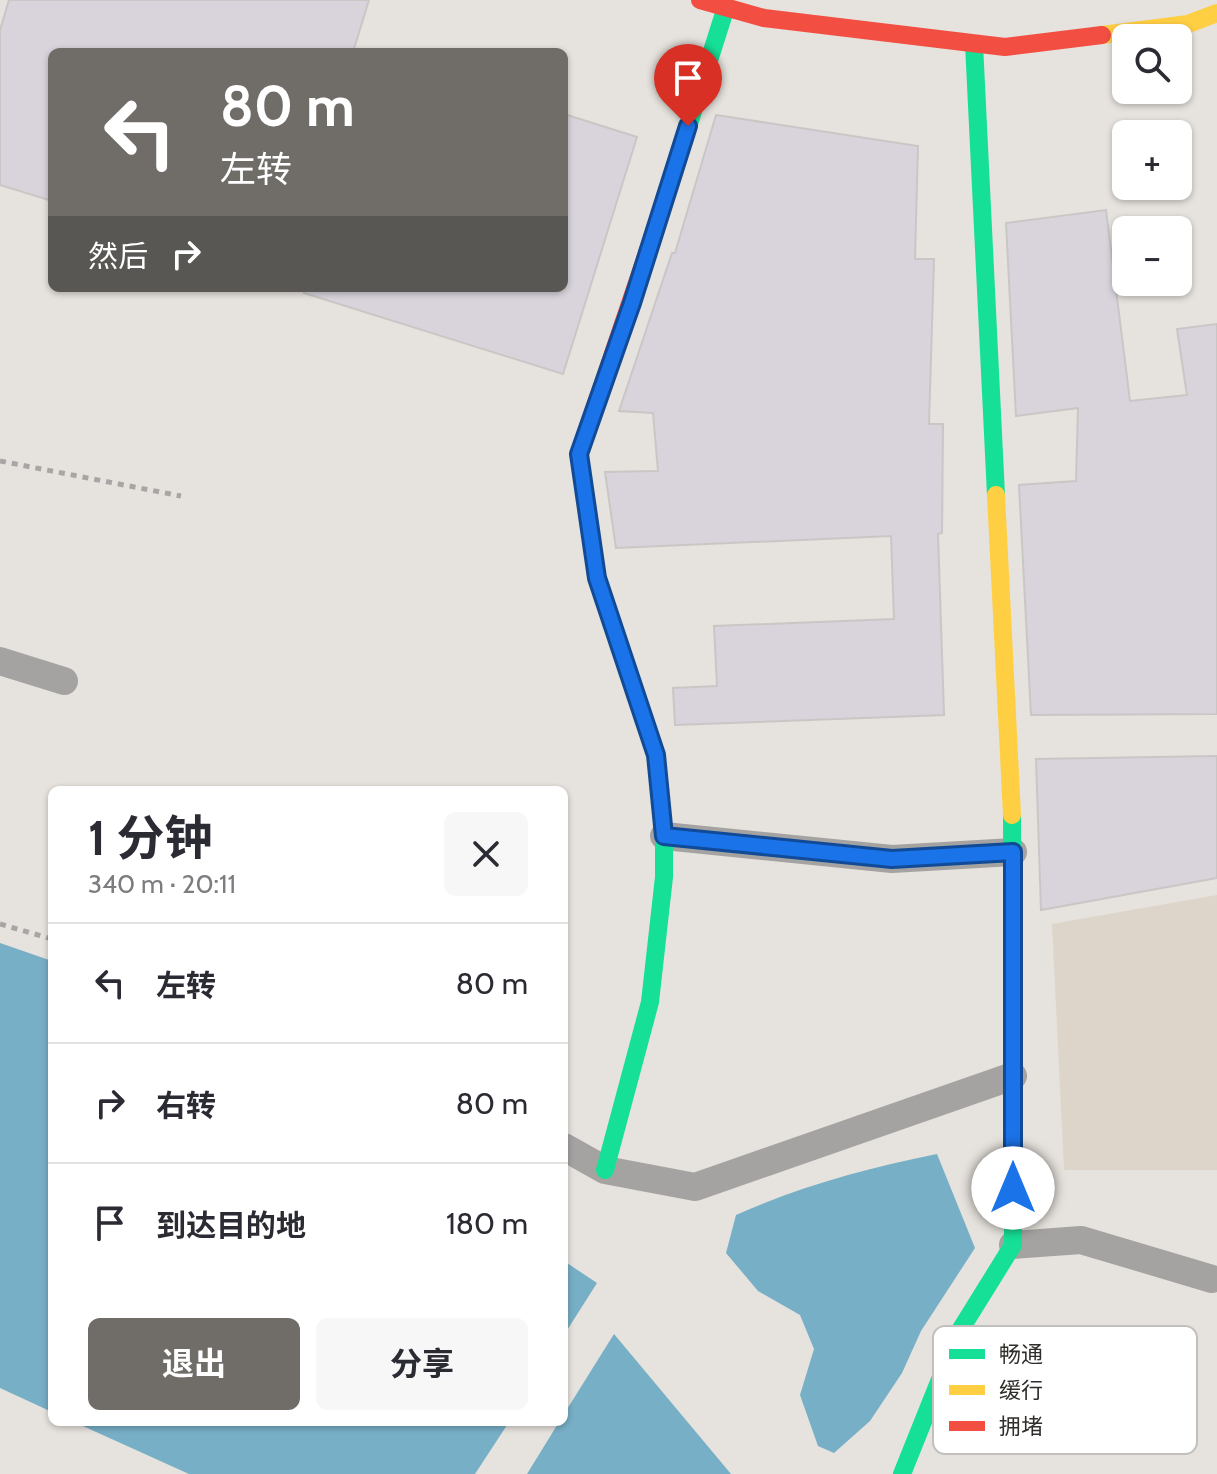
<!DOCTYPE html>
<html lang="zh">
<head>
<meta charset="utf-8">
<style>
	body { margin:0; font-family:Cabin,"Noto Sans SC",sans-serif; background:#f7f7f7; color:#2b2b33; height:100vh; display:flex; flex-direction:column; font-size:30px; white-space:nowrap }
	* { box-sizing:border-box; margin:0 }
	p { font-size:26px; color:#7c7c81 }
	.icon { flex:none; width:44px; height:44px; fill:none; stroke:currentColor; stroke-width:2; stroke-linecap:round; stroke-linejoin:round }
	.map { position:relative; flex:1; overflow:hidden }
	.drawer { position:absolute; left:48px; top:786px; width:520px; height:640px; display:flex; flex-direction:column; background:#fff; border-radius:12px; box-shadow:0 2px 6px #0004 }
	.drawer>* { flex:none }
	.banner { position:absolute; left:48px; top:48px; width:520px; height:244px; border-radius:12px; box-shadow:0 2px 6px #0004; background:#706d69; color:#fff; overflow:hidden }
	.fabs { position:absolute; left:1112px; top:24px; display:grid; gap:16px }
	.fabs a { display:grid; place-items:center; width:80px; height:80px; border-radius:12px; background:#fff; box-shadow:0 2px 6px #0004; font-size:40px }
	.pin { position:absolute; display:grid; place-items:center; width:68px; height:68px; color:#fff; margin:-82px -34px; border-radius:50% 50% 50% 0; rotate:-45deg; box-shadow:0 0 8px #0007 }
	.pin .icon { rotate:45deg }
	.me { position:absolute; width:88px; margin:-44px; rotate:0deg; stroke-linejoin:round; filter:drop-shadow(0 0 6px #0008) }
	.turn { display:flex; align-items:center; gap:28px; height:168px; padding:0 40px; font-size:36px }
	.turn .icon { width:104px; height:104px; stroke-width:2.5 }
	.turn b { display:block; font-size:56px; line-height:68px }
	.then { display:flex; align-items:center; height:76px; padding:0 40px; background:#0003; gap:16px; font-size:30px }
	.round { display:grid; place-items:center; flex:none; width:84px; height:84px; border-radius:12px; background:#f7f7f7 }
	.overview { display:flex; align-items:center; justify-content:space-between; height:136px; padding:0 40px }
	h1 { font-size:48px; font-weight:700; line-height:60px }
	.primary-button { display:flex; gap:16px; margin-top:auto; padding:16px 40px }
	.primary-button a { flex:1; height:92px; border-radius:12px; background:#706d69; color:#fff; font-size:32px; font-weight:700; line-height:92px; text-align:center }
	.primary-button a+a { background:#f7f7f7; color:#2b2b33 }
	ul { padding:0; list-style:none }
	li { display:flex; align-items:center; gap:24px; height:120px; padding:0 40px; border-top:2px solid #e1e1e2 }
	li div { flex:1 }
	li b { display:block; font-size:30px }
	li em { font-style:normal }
	.map>svg:first-child { display:block }
	.built { fill:#ded5ca }
	.water { fill:#77afc6 }
	.building { fill:#d9d4dc; stroke:#c9c7c6; stroke-width:2 }
	.lines { fill:none; stroke-linecap:round; stroke-linejoin:round }
	.path { stroke:#a8a6a5; stroke-width:5; stroke-dasharray:6 6; stroke-linecap:butt }
	.street { stroke:#a5a3a2; stroke-width:28 }
	.fast { stroke:#16e098; stroke-width:18 }
	.slow { stroke:#ffcf43; stroke-width:18 }
	.jam { stroke:#f24e42; stroke-width:18 }
	.route-casing { stroke:#114b97; stroke-width:20 }
	.route { stroke:#1a73e8; stroke-width:14 }
	.key { fill:#fff; stroke:#c1c0bf; stroke-width:2 }
	.key-label { font-size:22px; fill:#302e2a }
</style>
</head>
<body>
<div class="map">
<svg width="1217" height="1474" viewBox="0 0 1217 1474">
	<rect width="100%" height="100%" fill="#e6e2dd"/>
	<polygon class="built" points="1217,895 1217,1170 1064,1170 1052,924"/>
	<g class="water">
		<polygon points="0,943 52,961 52,1412 0,1388"/>
		<path d="M937,1154L975,1248L921,1331L902,1373L870,1421L834,1453L818,1446L800,1395L814,1349L800,1315L758,1291L726,1253L736,1215C801,1186 867,1168 937,1154Z"/>
		<polygon points="564,1261 597,1283 564,1335"/>
		<polygon points="614,1334 731,1474 527,1474 559,1422 564,1422 564,1414"/>
		<polygon points="74,1422 509,1422 475,1474 189,1474"/>
	</g>
	<g class="building">
		<polygon points="9,0 369,0 353,52 52,52 52,201 0,185 0,30"/>
		<polygon points="564,114 637,137 563,374 304,293 305,288 564,288"/>
		<polygon points="716,115 918,146 915,259 934,259 929,424 943,424 942,533 938,534 944,715 675,725 673,688 717,686 714,626 894,619 891,536 616,548 605,472 658,471 653,413 619,411 672,253 675,253"/>
		<polygon points="1106,210 1130,401 1187,395 1177,329 1217,324 1217,714 1031,715 1019,485 1076,481 1078,408 1016,416 1006,223"/>
		<polygon points="1217,756 1217,878 1041,910 1036,759"/>
	</g>
	<g class="lines">
		<g class="path">
			<polyline points="0,461 181,496"/>
			<polyline points="0,924 52,939"/>
		</g>
		<g class="street">
			<polyline points="0,661 64,681"/>
			<polyline points="664,836 892,859 1013,852"/>
			<polyline points="564,1147 605,1170 695,1187 1013,1076"/>
			<polyline points="1013,1245 1081,1240 1212,1279"/>
		</g>
		<g class="fast">
			<polyline points="974,44 996,495"/>
			<polyline points="661,212 726,7"/>
			<polyline points="584,488 597,578 656,755 664,836 664,877 650,1002 605,1170"/>
			<polyline points="902,1474 959,1332 1013,1245 1012,815"/>
		</g>
		<g class="slow">
			<polyline points="1102,35 1188,24 1217,13"/>
			<polyline points="996,495 1012,815"/>
		</g>
		<g class="jam">
			<polyline points="700,0 764,18 1005,47 1102,35"/>
			<polyline points="584,488 579,454 661,212"/>
		</g>
	</g>
	<g class="lines">
		<g class="route-casing">
			<polyline id="route" points="688,126 632,303 579,454 597,578 656,755 664,836 892,859 1013,852 1013,1188"/>
		</g>
		<use href="#route" class="route"/>
	</g>
	<rect x="933" y="1326" width="264" height="128" rx="12" class="key"/>
	<rect x="949" y="1349" width="36" height="10" fill="#16e098"/>
	<rect x="949" y="1385" width="36" height="10" fill="#ffcf43"/>
	<rect x="949" y="1421" width="36" height="10" fill="#f24e42"/>
	<g class="key-label">
		<text x="999" y="1362">畅通</text>
		<text x="999" y="1398">缓行</text>
		<text x="999" y="1434">拥堵</text>
	</g>
</svg>
<div class="fabs">
<a><svg class="icon" aria-label="search" viewBox="0 0 24 24"><circle cx="10" cy="10" r="6"/><path d="M15 15l6 6"/></svg></a>
<a>+</a>
<a>−</a>
</div>
<div class="pin" style="left:688px;top:126px;background:#d93025"><svg class="icon" aria-label="arrive" viewBox="0 0 24 24"><path d="M6 21V4h12l-3 4 3 4H6"/></svg></div>
<svg class="me" style="left:1013px;top:1188px" viewBox="-20 -20 40 40"><circle r="19" fill="#fff"/><path d="M0-13L10 11 0 6-10 11z" fill="#1a73e8"/></svg>
<div class="banner">
<div class="turn"><svg class="icon" aria-label="left" viewBox="0 0 24 24"><path d="M17 20v-9H6M10 6l-5 5 5 5"/></svg><div><b>80 m</b>左转</div></div>
<div class="then">然后<svg class="icon" aria-label="right" viewBox="0 0 24 24"><path d="M7 20v-9h11M14 6l5 5-5 5"/></svg></div>
</div>
<section class="drawer">
<div class="overview"><div><h1>1 分钟</h1><p>340 m · 20:11</p></div><a class="round"><svg class="icon" aria-label="close" viewBox="0 0 24 24"><path d="M6 6l12 12M18 6L6 18"/></svg></a></div>
<ul>
<li><svg class="icon" aria-label="left" viewBox="0 0 24 24"><path d="M17 20v-9H6M10 6l-5 5 5 5"/></svg><div><b>左转</b></div><em>80 m</em></li>
<li><svg class="icon" aria-label="right" viewBox="0 0 24 24"><path d="M7 20v-9h11M14 6l5 5-5 5"/></svg><div><b>右转</b></div><em>80 m</em></li>
<li><svg class="icon" aria-label="arrive" viewBox="0 0 24 24"><path d="M6 21V4h12l-3 4 3 4H6"/></svg><div><b>到达目的地</b></div><em>180 m</em></li>
</ul>
<div class="primary-button"><a>退出</a><a>分享</a></div>
</section>
</div>
</body>
</html>
